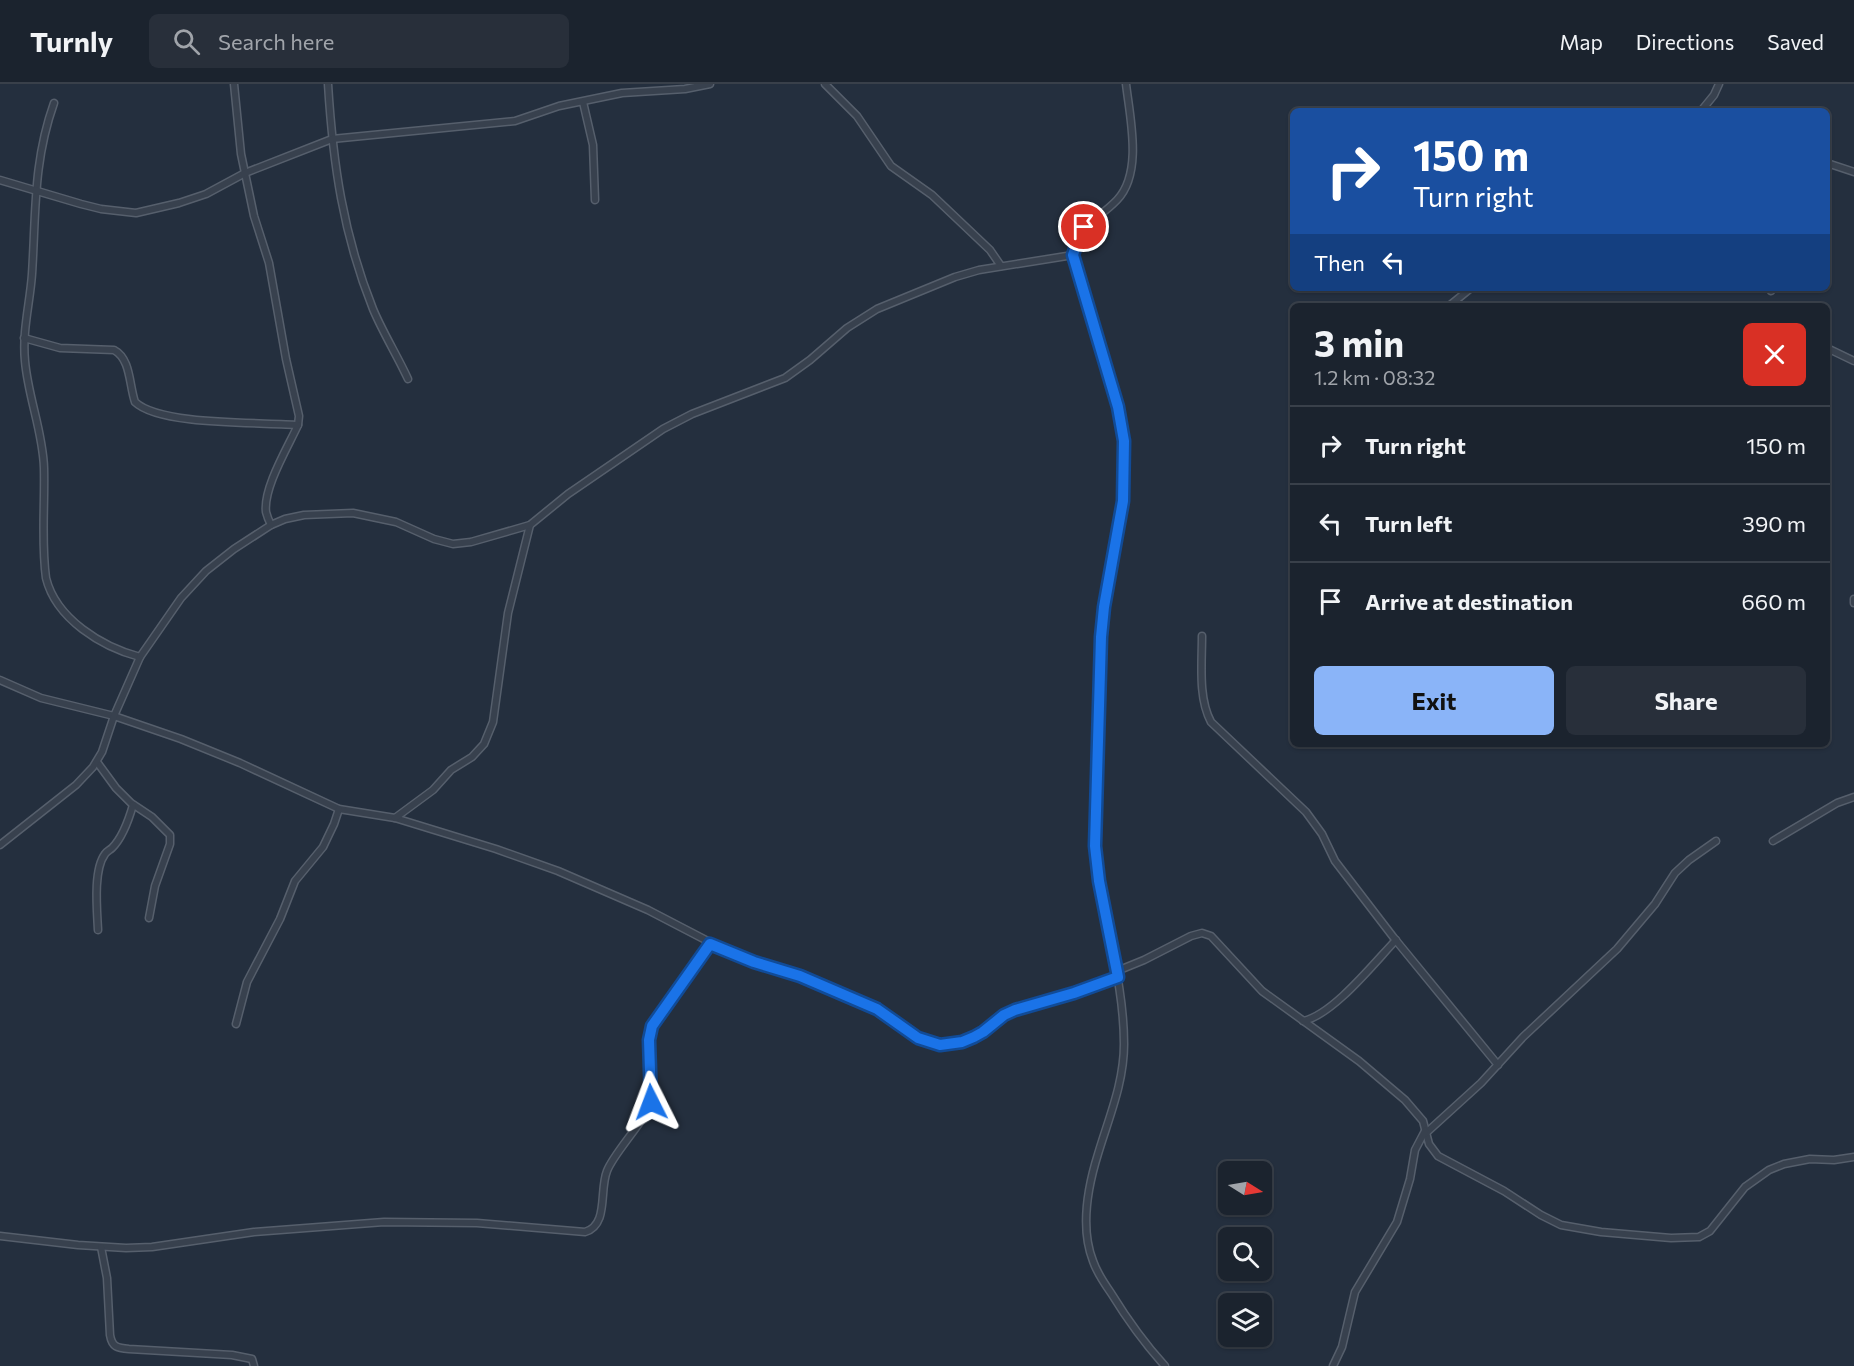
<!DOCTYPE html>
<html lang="en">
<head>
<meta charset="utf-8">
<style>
	body { margin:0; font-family:Commissioner,sans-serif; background:#282f3a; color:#f1f3f6; height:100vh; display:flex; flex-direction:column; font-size:22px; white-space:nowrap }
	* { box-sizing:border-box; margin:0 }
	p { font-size:20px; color:#a0a4aa }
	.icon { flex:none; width:33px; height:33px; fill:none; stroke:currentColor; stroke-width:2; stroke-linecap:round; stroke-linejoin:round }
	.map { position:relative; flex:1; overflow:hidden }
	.side { position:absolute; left:1290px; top:219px; width:540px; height:444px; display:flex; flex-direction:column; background:#1b232e; border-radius:9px; box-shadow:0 2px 4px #0004,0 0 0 2px #39404a }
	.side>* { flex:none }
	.hud { position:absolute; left:1290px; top:24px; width:540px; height:183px; border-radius:9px; box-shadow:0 2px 4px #0004,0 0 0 2px #39404a; background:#1a4fa0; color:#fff; overflow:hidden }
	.needle { width:39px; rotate:101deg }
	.buttons { position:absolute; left:1218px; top:1077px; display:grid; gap:12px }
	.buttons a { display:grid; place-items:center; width:54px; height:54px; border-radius:9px; background:#1b232e; box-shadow:0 2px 4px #0004,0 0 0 2px #39404a; font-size:30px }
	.pin { position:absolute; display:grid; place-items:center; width:51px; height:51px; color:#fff; margin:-26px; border:3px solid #fff; border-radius:50%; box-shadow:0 2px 6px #0007 }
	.me { position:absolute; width:66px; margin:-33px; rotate:357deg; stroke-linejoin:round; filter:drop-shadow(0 0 4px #0008) }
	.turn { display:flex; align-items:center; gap:21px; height:126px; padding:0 24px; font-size:27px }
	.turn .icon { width:78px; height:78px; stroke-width:2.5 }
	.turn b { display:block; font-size:42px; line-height:51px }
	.then { display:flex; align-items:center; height:57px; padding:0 24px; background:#0003; gap:12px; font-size:22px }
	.round { display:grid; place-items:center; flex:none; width:63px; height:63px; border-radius:9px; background:#282f3a }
	.headline { display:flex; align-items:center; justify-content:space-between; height:102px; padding:0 24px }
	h1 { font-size:36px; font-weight:700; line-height:45px }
	.action { display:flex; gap:12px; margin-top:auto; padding:12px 24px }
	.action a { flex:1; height:69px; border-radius:9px; background:#8ab4f8; color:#111; font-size:24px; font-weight:700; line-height:69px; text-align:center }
	.action a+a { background:#282f3a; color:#f1f3f6 }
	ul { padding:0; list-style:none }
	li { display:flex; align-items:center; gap:18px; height:78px; padding:0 24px; border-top:2px solid #39404a }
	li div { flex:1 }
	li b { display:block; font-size:22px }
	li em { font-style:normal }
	header { display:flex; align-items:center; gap:36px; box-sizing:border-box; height:84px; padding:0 30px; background:#1b232e; border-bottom:2px solid #39404a }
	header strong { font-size:28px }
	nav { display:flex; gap:33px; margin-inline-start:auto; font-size:21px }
	.search { width:420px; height:54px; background:#282f3a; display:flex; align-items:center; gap:15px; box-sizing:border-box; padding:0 21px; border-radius:9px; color:#a0a4aa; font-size:22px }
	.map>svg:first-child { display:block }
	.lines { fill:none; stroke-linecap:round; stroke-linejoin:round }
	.minor-casing { stroke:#565f6c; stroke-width:9 }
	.minor { stroke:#38414e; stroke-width:6 }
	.route-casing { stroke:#114b97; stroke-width:15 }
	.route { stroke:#1a73e8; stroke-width:10 }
</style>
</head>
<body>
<header>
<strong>Turnly</strong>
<div class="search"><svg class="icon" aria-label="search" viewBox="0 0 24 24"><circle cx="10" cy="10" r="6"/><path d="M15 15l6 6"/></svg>Search here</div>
<nav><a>Map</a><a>Directions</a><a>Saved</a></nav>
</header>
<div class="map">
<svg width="1854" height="1282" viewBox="0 0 1854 1282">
	<rect width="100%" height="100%" fill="#242f3e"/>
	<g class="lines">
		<g class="minor-casing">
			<g id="minor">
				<path d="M234,0L241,70L254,132L269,179L286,275L299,332L298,341C288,363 263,404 266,428C267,432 269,437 271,441"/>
				<path d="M328,0C333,80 343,150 373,225C383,249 397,271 408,295"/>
				<polyline points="825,0 857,32 891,82 932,111 990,166 1001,182"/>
				<path d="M1126,0C1130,34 1143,89 1117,116C1096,138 1080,137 1073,171L1118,323C1136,401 1107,475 1101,553L1095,762C1100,829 1124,893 1124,960C1124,999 1109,1033 1098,1070C1088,1102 1080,1144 1093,1177C1097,1189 1104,1199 1111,1209C1127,1235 1144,1259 1165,1282"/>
				<polyline points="583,18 593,61 595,116"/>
				<path d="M54,19C33,78 36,129 32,190C30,219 22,247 25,277C28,313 43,348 44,384C45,421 41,458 46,494C56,535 102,563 140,573"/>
				<polyline points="1701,27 1714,11 1719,0"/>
				<polyline points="1827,79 1854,88"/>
				<polyline points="0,96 81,120 101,125 136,129 179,119 206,110 245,89 332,55 515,37 559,22 622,9 685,5 710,0"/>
				<polyline points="1771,207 1772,204"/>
				<polyline points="1449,222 1471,204"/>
				<path d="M24,254L60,264L114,266C131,275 129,301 135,318C160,342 262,338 298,341"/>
				<polyline points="1827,264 1854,277"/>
				<polyline points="1854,515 1854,519"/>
				<path d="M1202,552C1202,579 1198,614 1211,638L1306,728L1322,750L1335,777L1394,854L1498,981"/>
				<polyline points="0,596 41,614 114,632 181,655 240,679 339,725 395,734 496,765 558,787 648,826 723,865 783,888 800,892 877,925 918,954 931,960 940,961 962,958 983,948 1010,928 1074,909 1118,893"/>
				<polyline points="97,678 116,704 131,719 152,733 170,751 170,760 155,802 149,834"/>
				<polyline points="395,734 433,706 451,686 472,673 484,660 493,638 508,529 530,441"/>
				<polyline points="1773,757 1837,719 1854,713"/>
				<polyline points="0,761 76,701 93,683 102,668 114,632 140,573 181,514 206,487 234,465 271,441 285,435 304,431 353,429 396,438 434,455 453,460 471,458 530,441 568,410 663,345 692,330 785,294 810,276 847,244 877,225 955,193 979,186 1073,171"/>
				<path d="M98,846C97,826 93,786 105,770C107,767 110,766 112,764C123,753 129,735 133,721"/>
				<polyline points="1117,887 1144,876 1191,852 1202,849 1211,852 1262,907 1359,977 1405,1016 1423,1037 1429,1060 1438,1072 1504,1107 1541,1131 1561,1141 1601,1148 1671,1154 1699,1153 1710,1147 1745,1103 1769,1086 1784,1080 1810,1075 1834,1076 1854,1073"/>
				<path d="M1303,937C1333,931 1374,879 1396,856"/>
				<polyline points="236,940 247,898 280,835 295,797 323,763 334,740 339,725"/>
				<polyline points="1426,1049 1481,999 1523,953 1617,865 1655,820 1675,789 1689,776 1716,757"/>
				<path d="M0,1152L78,1161L126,1164L152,1163L254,1148L384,1138L477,1139L585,1148C609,1141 599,1106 607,1087C614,1068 649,1033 651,1016C653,992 644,966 652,942L710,859"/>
				<path d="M101,1163L107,1194L110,1251C112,1263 117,1264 129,1265L232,1271L252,1275L254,1282"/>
				<polyline points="1333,1282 1342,1263 1355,1208 1397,1138 1410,1095 1415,1066 1425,1047"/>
			</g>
		</g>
		<use href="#minor" class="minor"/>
	</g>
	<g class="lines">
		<g class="route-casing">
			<polyline id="route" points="651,1018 649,956 652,942 710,860 754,878 800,892 877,925 918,954 940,961 962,958 974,953 983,948 1004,931 1015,926 1074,909 1118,893 1099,797 1095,762 1101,553 1104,523 1123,417 1124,357 1118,323 1073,171 1079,152 1084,143"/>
		</g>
		<use href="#route" class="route"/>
	</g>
</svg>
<div class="buttons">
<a><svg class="needle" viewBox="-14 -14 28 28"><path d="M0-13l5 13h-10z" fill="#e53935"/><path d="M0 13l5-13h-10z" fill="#a0a4aa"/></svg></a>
<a><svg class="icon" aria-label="search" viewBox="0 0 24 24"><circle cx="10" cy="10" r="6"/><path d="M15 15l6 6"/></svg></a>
<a><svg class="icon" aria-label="layers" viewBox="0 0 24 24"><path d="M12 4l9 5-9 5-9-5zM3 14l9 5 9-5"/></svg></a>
</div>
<div class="pin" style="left:1084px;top:143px;background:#d93025"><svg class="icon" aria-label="arrive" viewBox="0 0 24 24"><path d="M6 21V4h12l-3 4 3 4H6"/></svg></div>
<svg class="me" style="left:651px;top:1018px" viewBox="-20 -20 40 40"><path d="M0-17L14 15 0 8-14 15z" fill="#1a73e8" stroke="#fff" stroke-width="4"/></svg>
<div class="hud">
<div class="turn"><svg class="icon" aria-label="right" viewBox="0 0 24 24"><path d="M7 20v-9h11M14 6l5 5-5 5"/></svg><div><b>150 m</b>Turn right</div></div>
<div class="then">Then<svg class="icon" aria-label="left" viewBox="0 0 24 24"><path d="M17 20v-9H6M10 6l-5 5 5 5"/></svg></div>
</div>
<section class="side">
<div class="headline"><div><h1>3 min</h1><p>1.2 km · 08:32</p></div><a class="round" style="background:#d93025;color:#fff"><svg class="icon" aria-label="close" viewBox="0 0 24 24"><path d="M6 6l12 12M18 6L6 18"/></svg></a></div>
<ul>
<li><svg class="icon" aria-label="right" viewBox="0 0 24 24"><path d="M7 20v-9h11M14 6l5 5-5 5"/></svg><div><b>Turn right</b></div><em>150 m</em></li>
<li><svg class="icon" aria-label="left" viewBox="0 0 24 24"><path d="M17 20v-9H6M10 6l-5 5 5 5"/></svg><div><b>Turn left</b></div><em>390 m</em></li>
<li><svg class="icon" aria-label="arrive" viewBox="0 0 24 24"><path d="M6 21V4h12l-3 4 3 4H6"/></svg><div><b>Arrive at destination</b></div><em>660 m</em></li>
</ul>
<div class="action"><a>Exit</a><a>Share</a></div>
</section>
</div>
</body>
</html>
